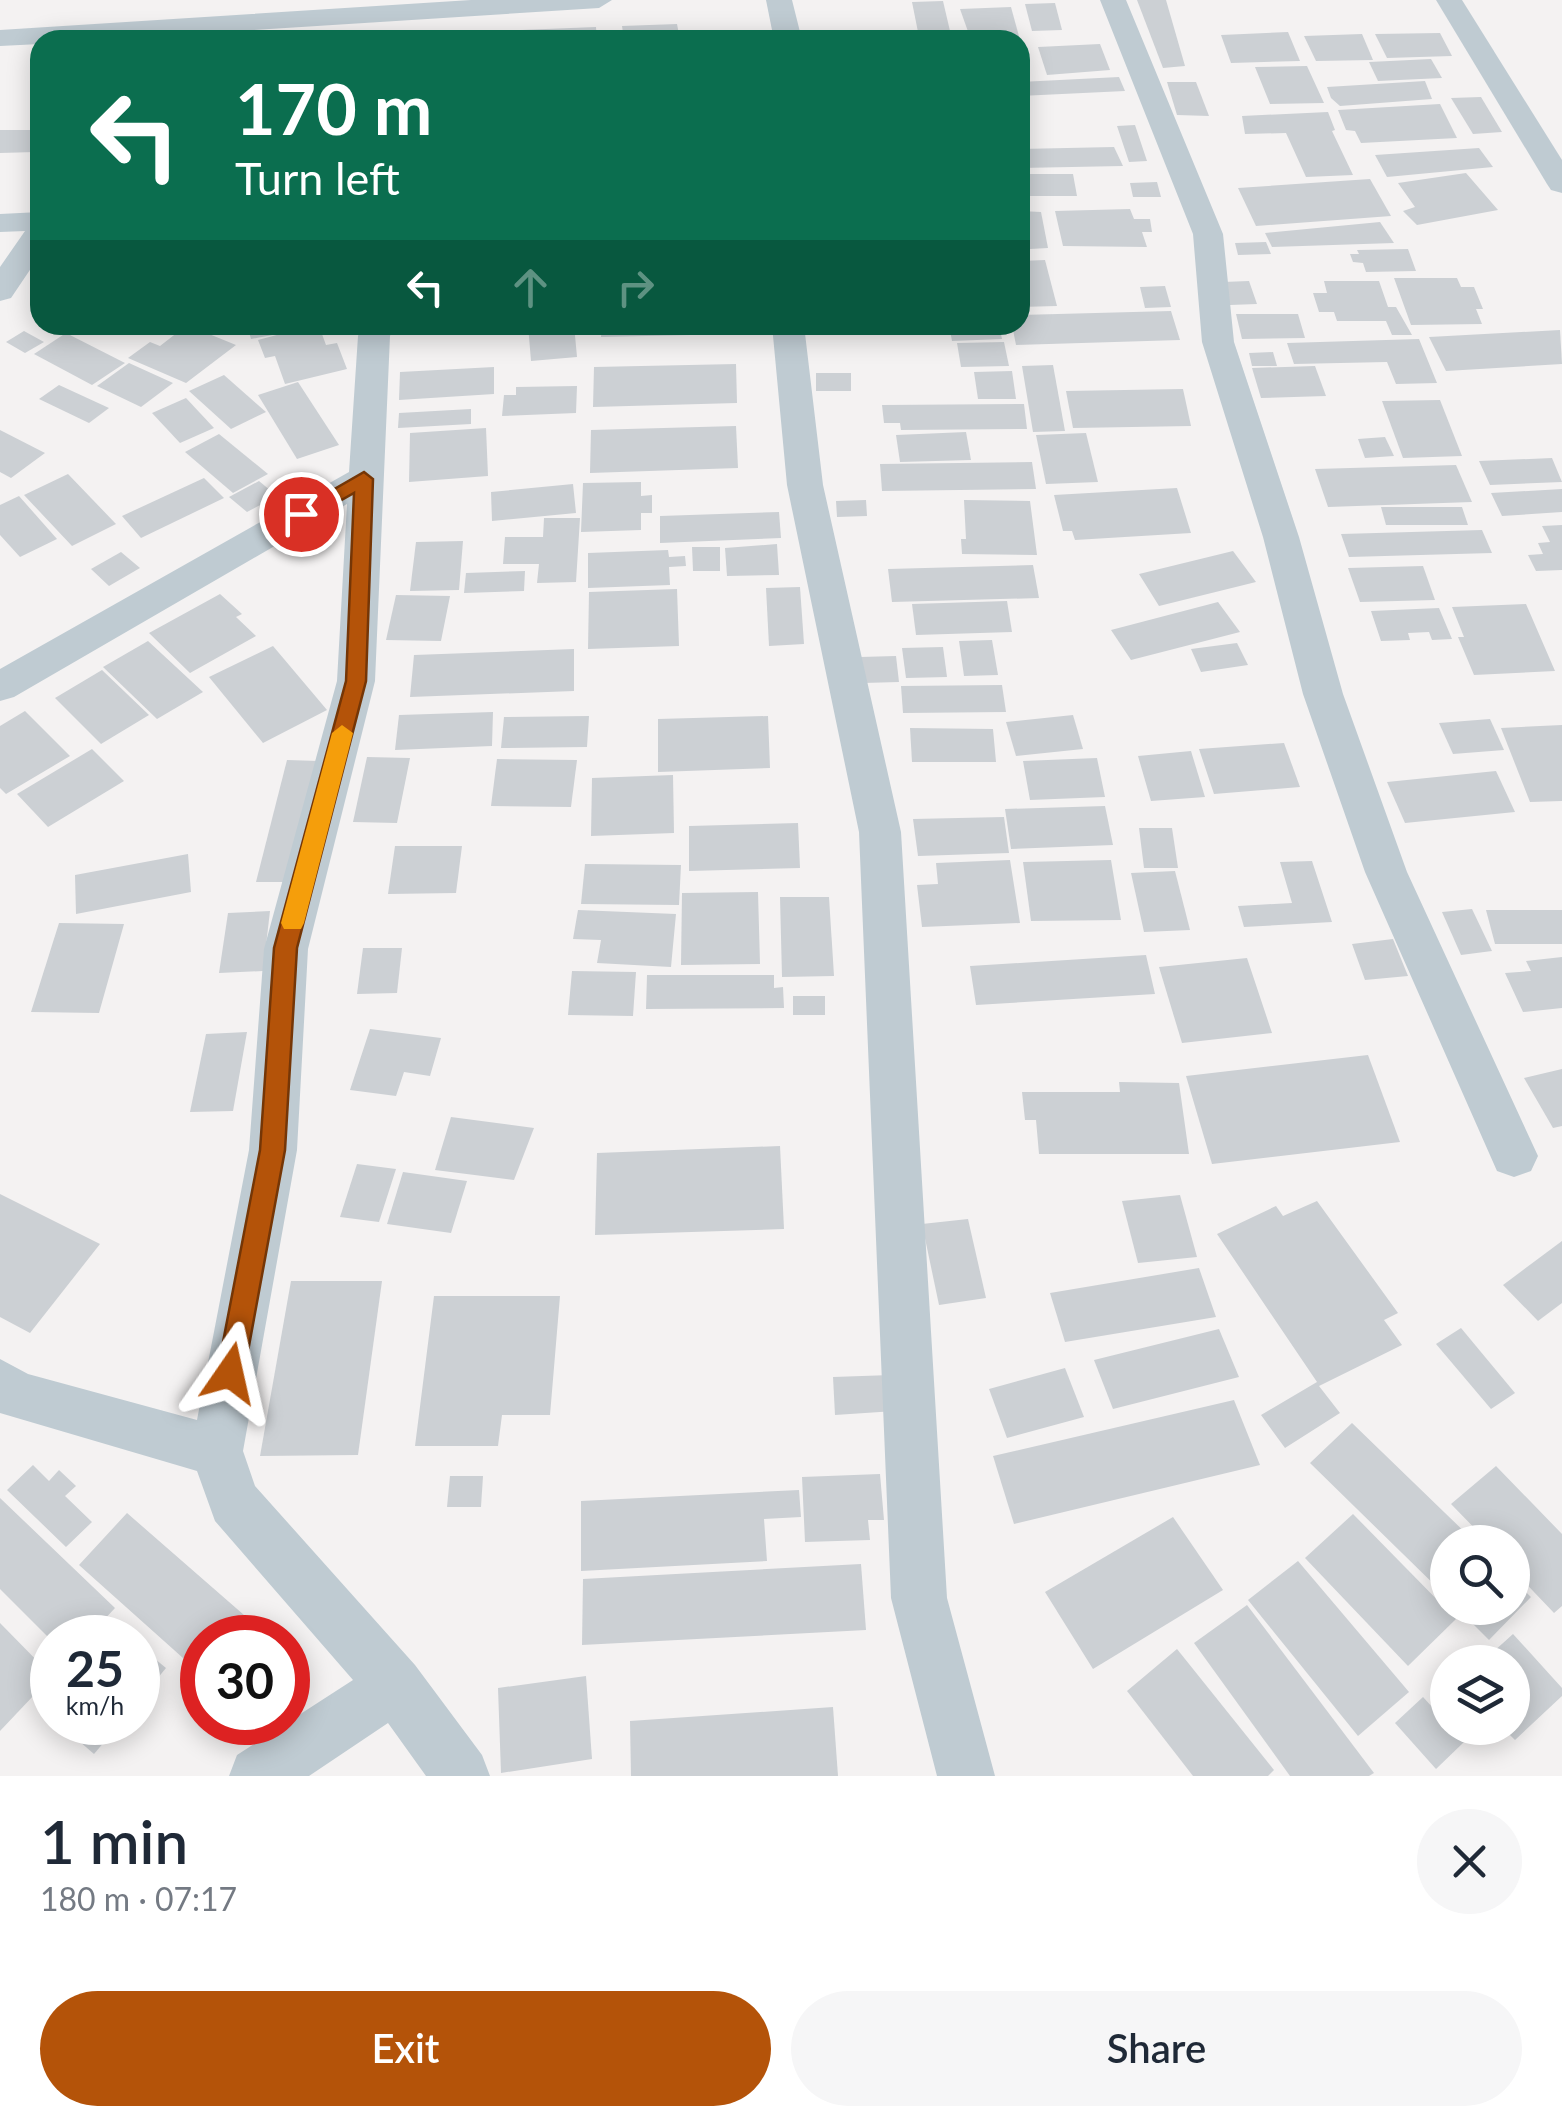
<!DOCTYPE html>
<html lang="en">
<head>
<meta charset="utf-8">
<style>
	body { margin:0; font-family:Lato,sans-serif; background:#f6f6f7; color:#1f2937; height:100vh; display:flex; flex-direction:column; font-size:38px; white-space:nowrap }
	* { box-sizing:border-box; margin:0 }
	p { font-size:32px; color:#747a83 }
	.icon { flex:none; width:55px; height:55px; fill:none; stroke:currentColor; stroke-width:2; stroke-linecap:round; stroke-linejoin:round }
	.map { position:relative; height:1776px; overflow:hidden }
	.drawer { display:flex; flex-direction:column; background:#fff; flex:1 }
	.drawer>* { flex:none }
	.guide { position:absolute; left:30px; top:30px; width:1000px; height:305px; border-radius:30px; box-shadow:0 5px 25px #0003; background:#0b6e4f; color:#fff; overflow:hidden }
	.controls { position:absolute; left:1430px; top:1525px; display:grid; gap:20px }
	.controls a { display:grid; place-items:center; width:100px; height:100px; border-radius:50%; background:#fff; box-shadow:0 5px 25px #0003; font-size:50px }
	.speed { position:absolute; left:30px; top:1615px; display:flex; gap:20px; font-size:50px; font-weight:700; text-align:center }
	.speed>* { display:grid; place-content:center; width:130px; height:130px; border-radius:50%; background:#fff; box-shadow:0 5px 25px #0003; line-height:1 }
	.speed small { font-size:25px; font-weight:400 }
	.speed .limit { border:15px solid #d22; background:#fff; color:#111 }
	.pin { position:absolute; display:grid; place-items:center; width:85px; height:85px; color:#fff; margin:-42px; border:5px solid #fff; border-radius:50%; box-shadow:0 2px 10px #0007 }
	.me { position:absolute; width:110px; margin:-55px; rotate:11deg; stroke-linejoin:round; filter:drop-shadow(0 0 8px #0008) }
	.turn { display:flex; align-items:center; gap:35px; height:210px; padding:0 40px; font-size:45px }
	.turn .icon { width:130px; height:130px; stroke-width:2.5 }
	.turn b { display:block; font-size:70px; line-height:85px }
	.lanes { display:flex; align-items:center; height:95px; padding:0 40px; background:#0003; justify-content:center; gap:50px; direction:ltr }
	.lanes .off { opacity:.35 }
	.round { display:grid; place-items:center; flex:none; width:105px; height:105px; border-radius:52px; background:#f6f6f7 }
	.headline { display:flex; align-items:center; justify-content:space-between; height:170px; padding:0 40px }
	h1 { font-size:60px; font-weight:600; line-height:75px }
	.action { display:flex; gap:20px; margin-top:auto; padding:20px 40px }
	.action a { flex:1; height:115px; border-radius:60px; background:#b45309; color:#fff; font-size:40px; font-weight:600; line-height:115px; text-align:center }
	.action a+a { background:#f6f6f7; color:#1f2937 }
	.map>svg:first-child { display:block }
	.building { fill:#ccd0d4 }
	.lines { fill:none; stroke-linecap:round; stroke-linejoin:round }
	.minor { fill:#bfcbd2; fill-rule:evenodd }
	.route { fill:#b45309; stroke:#753606; stroke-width:2.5 }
	.slow { fill:#f59e0b }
</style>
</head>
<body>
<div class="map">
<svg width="1562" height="1776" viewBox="0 0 1562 1776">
	<rect width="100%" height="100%" fill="#f4f2f2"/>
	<g class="building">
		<polygon points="1137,0 1166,0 1185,66 1163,68"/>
		<polygon points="943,1 950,31 918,32 912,2"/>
		<polygon points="1055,3 1062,30 1032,31 1025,4"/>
		<polygon points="1011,7 1020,40 971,40 960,9"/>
		<polygon points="677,24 680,40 624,40 622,26"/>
		<polygon points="596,27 597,40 473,40 473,32"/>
		<polygon points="1288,32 1300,61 1231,63 1221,35"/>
		<polygon points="1440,33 1452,56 1387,58 1375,34"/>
		<polygon points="1362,34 1373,60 1316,61 1304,36"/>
		<polygon points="1100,44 1110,70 1047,75 1038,47"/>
		<polygon points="1431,59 1442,78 1378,81 1369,62"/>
		<polygon points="1307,66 1324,103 1270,104 1255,67"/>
		<polygon points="1119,77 1125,91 1020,96 1020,82"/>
		<polygon points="1425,81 1432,99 1340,106 1331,98 1327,87"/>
		<polygon points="1167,82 1196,82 1209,116 1177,115"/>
		<polygon points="1481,97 1502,132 1473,134 1451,98"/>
		<polygon points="1440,104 1457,138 1361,143 1355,131 1346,130 1338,110"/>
		<polygon points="1328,112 1335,130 1332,131 1353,175 1306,177 1286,133 1245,134 1242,116"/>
		<polygon points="1135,125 1147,161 1129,162 1117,126"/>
		<polygon points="0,130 40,130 35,152 0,153"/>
		<polygon points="1114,147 1123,166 1020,168 1020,149"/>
		<polygon points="1479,148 1493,167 1387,177 1375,155"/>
		<polygon points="1466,173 1498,210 1417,225 1403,211 1415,207 1398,183"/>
		<polygon points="1020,174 1073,174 1077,196 1020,196"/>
		<polygon points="1370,179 1391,216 1256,226 1238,188"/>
		<polygon points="1157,182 1161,197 1133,197 1130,183"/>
		<polygon points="1130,209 1134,219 1150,219 1152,232 1142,232 1147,247 1063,246 1055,211"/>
		<polygon points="1021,211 1041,212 1048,248 1030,249"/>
		<polygon points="1380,222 1394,243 1272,247 1265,233"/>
		<polygon points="1266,242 1271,254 1238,255 1235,243"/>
		<polygon points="1408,249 1416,271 1366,272 1363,263 1353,262 1350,254 1359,254 1357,250"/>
		<polygon points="1045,260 1057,306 1020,307 1020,261"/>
		<polygon points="1394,278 1457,278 1461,287 1474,287 1483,309 1476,309 1482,324 1411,325"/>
		<polygon points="1249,281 1257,304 1230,305 1223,282"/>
		<polygon points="1324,281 1379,281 1388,307 1396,307 1412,335 1392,335 1386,321 1337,321 1334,312 1319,312 1313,293 1327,293"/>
		<polygon points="1165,286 1171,307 1145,308 1140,287"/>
		<polygon points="1171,311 1180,340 1016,345 1012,325 1020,325 1020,315"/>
		<polygon points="1236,314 1298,314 1305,338 1242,339"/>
		<polygon points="187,325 236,345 186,383 128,358 150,342 160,346"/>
		<polygon points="247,325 319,326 326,345 337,343 347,369 285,384 275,356 265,358 258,340 288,332 251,339"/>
		<polygon points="325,325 356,325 355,334 323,335"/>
		<polygon points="528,325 574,325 577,357 531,361"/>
		<polygon points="602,325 735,325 735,334 601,337"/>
		<polygon points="949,325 999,325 1002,339 952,341"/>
		<polygon points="1560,330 1562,364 1446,371 1429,337"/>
		<polygon points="24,331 44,342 25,353 6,342"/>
		<polygon points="66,333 125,363 92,385 34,354"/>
		<polygon points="1419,339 1437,383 1396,384 1387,362 1294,364 1287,343"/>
		<polygon points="1004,342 1009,366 961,367 957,343"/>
		<polygon points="1273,352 1277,366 1252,366 1249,353"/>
		<polygon points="129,363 173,383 141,407 97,386"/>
		<polygon points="736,364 737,403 593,407 594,367"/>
		<polygon points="1053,365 1065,431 1033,432 1022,366"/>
		<polygon points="1315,366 1326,396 1261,398 1252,368"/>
		<polygon points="494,367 494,394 399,400 400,372"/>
		<polygon points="1012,371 1016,399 978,399 974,372"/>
		<rect x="816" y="373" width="35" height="18"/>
		<polygon points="224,375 266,412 231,429 189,391"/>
		<polygon points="298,382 339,445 297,459 258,395"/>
		<polygon points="59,385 109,408 89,423 39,399"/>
		<polygon points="577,386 576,413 502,416 504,395 516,395 516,387"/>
		<polygon points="1183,389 1191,426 1073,428 1066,391"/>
		<polygon points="186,398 214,428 180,443 152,413"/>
		<polygon points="1440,400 1462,456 1403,458 1382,401"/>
		<polygon points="1024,404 1027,429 901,430 900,423 884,423 882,405"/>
		<polygon points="471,409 471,424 398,428 399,413"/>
		<polygon points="736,426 738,468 590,473 591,430"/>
		<polygon points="486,428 488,476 409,482 410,433"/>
		<polygon points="0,430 45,453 11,478 0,472"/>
		<polygon points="966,432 971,460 900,462 896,435"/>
		<polygon points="1086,433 1098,482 1046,484 1036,435"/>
		<polygon points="219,434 268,474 233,493 185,452"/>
		<polygon points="1385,437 1394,456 1365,458 1358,439"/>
		<polygon points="1552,458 1562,482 1490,485 1479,461"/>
		<polygon points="1032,462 1036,489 882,491 880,464"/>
		<polygon points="1456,465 1472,502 1328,507 1315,469"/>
		<polygon points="68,474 116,524 72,546 24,495"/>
		<polygon points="204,478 224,498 141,538 122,516"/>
		<polygon points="259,481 277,496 247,512 229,497"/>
		<polygon points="641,482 641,496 652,495 652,513 641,513 641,530 581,532 583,483"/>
		<polygon points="573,484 576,513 492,521 491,492"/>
		<polygon points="1177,488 1191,533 1075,540 1072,531 1063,531 1054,495"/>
		<polygon points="1562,489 1562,512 1502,516 1491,493"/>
		<polygon points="19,496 57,539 20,557 0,535 0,505"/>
		<polygon points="866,500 867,516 837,517 836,501"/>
		<polygon points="964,500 1030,501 1037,555 962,554 961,539 966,539"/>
		<polygon points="1381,507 1462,507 1468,525 1386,525"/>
		<polygon points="779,512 781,538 660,543 660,516"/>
		<polygon points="544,518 580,518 576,582 537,583 539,564 503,564 505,537 543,537"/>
		<polygon points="1562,525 1562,570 1536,571 1528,555 1543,554 1538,543 1550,542 1542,526"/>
		<polygon points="1482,530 1492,553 1349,557 1341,534"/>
		<polygon points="463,541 459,590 410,591 416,542"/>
		<polygon points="777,544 779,575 727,576 725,548"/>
		<polygon points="692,547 720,547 720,571 693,571"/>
		<polygon points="668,550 669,557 685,556 686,566 669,567 670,585 588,588 588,553"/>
		<polygon points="1233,551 1256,582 1159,606 1139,574"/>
		<polygon points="121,552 140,568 109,586 91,569"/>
		<polygon points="1033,565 1039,598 892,602 888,569"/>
		<polygon points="1423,566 1435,600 1360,602 1348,568"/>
		<polygon points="525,571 524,591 464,593 466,573"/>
		<polygon points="800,587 804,644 769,646 766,588"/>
		<polygon points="677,589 679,646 588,649 589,592"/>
		<polygon points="220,594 242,614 236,617 256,636 190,673 149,633"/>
		<polygon points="396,595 450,596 441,641 386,640"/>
		<polygon points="1007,601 1012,632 916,635 912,604"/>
		<polygon points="1218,602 1240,632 1131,660 1111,630"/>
		<polygon points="1526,604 1555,671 1474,675 1458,637 1464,637 1452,607"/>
		<polygon points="1439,608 1452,639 1432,640 1429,632 1408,633 1410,640 1381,641 1371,611"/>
		<polygon points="992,640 998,675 964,676 959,641"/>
		<polygon points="148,641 203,692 157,719 103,667"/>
		<polygon points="1237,643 1248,665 1201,672 1191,649"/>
		<polygon points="273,646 327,710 263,743 209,677"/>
		<polygon points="943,647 947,677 906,678 902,648"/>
		<polygon points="574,649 574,691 410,697 414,655"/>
		<polygon points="896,656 899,682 863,683 860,657"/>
		<polygon points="102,670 149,715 101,744 55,698"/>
		<polygon points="1002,685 1006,712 903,713 901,686"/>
		<polygon points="25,711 70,756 6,794 0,788 0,726"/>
		<polygon points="493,712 492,746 395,750 399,715"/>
		<polygon points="1073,715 1083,749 1016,756 1006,722"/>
		<polygon points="589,716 587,747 501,748 504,717"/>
		<polygon points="768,716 770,768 658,772 658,719"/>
		<polygon points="1490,719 1504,750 1453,754 1439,723"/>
		<polygon points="1562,725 1562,801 1530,802 1501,728"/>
		<polygon points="910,728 993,729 996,762 912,762"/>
		<polygon points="1284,743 1300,787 1214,794 1199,749"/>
		<polygon points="92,749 124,781 48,827 17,794"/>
		<polygon points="1191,751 1205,797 1151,801 1138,756"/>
		<polygon points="367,757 410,758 397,823 353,822"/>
		<polygon points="1097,758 1105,797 1030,800 1023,761"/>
		<polygon points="497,759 577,760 571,807 491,806"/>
		<polygon points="287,760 319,761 289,882 256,882"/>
		<polygon points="1496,771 1515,812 1405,823 1387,782"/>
		<polygon points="673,775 674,833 591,836 592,778"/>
		<polygon points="1105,806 1113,845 1011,849 1005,809"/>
		<polygon points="1004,817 1009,853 918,856 913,819"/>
		<polygon points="798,823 800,868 689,871 689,826"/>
		<polygon points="1139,828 1172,828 1178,868 1144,868"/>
		<polygon points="395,846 462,846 456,893 388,894"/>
		<polygon points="188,854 191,892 76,914 75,875"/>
		<polygon points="1010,860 1020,923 922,927 917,885 938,884 936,863"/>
		<polygon points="1111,860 1121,920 1031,921 1023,862"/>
		<polygon points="1312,861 1332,922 1244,927 1238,906 1292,903 1280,862"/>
		<polygon points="585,864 681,865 679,905 581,904"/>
		<polygon points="1175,871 1190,930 1144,932 1131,873"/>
		<polygon points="758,892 760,964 681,965 682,893"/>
		<polygon points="780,897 829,897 834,976 782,977"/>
		<polygon points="1472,909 1492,951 1461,955 1442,912"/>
		<polygon points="578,910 676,914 671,967 597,963 601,940 573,939"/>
		<polygon points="1486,910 1562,910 1562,944 1495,944"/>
		<polygon points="270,911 263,971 219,973 228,913"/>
		<polygon points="59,923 124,924 99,1013 31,1012"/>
		<polygon points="1393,939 1408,976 1365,980 1352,944"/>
		<polygon points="363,948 402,948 397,993 357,994"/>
		<polygon points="1146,955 1155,994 976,1005 970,966"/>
		<polygon points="1562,957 1562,1008 1523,1012 1505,973 1531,971 1526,961"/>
		<polygon points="1247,958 1272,1033 1182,1043 1159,967"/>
		<polygon points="572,971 636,972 633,1016 568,1015"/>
		<polygon points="647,975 774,975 774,988 783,987 784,1008 646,1009"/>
		<rect x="793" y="996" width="32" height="19"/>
		<polygon points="370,1029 441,1038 430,1076 404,1072 396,1096 350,1090"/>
		<polygon points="247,1032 233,1111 190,1112 206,1034"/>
		<polygon points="1368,1055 1400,1142 1212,1164 1186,1076"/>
		<polygon points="1562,1069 1562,1126 1553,1128 1524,1078"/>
		<polygon points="1119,1082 1179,1083 1189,1154 1039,1154 1036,1120 1025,1120 1022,1092 1120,1092"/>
		<polygon points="451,1117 534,1128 514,1180 435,1170"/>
		<polygon points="780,1146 784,1229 595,1235 597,1153"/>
		<polygon points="357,1164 396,1169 379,1222 340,1217"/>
		<polygon points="403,1172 467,1181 451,1233 387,1224"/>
		<polygon points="0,1194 100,1244 30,1333 0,1317"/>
		<polygon points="1180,1195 1197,1257 1138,1263 1122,1201"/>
		<polygon points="1317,1201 1398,1313 1384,1320 1402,1345 1319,1386 1340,1413 1285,1448 1261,1415 1317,1382 1217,1234 1276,1206 1283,1216"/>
		<polygon points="968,1219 986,1298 939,1305 922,1224"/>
		<polygon points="1562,1241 1562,1303 1538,1321 1503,1285"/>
		<polygon points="1199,1268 1216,1317 1065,1342 1050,1293"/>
		<polygon points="291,1281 382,1281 358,1455 260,1456"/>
		<polygon points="434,1296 560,1296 550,1415 502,1415 498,1446 415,1446"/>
		<polygon points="1461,1328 1515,1393 1491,1409 1436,1344"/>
		<polygon points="1219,1329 1239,1377 1113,1409 1094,1360"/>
		<polygon points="1065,1368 1084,1417 1007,1438 989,1389"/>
		<polygon points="891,1375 895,1411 835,1415 833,1377"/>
		<polygon points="1234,1400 1260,1465 1014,1524 993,1456"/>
		<polygon points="1352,1423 1475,1542 1448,1542 1448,1598 1310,1463"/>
		<polygon points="33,1465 49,1481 59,1470 76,1486 65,1496 92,1522 66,1547 7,1490"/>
		<polygon points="1496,1466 1562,1534 1562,1606 1554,1613 1512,1569 1512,1542 1488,1542 1451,1504"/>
		<polygon points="880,1474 884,1520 868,1520 870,1540 805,1542 802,1477"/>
		<polygon points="450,1476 483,1476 481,1507 447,1507"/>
		<polygon points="799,1490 801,1517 764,1519 767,1561 581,1571 581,1501"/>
		<polygon points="0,1498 115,1608 87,1638 52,1638 52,1641 0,1589"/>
		<polygon points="127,1513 252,1622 239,1638 202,1638 202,1675 79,1565"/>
		<polygon points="1353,1514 1456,1619 1408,1666 1305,1558"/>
		<polygon points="1173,1517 1223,1590 1093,1669 1045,1592"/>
		<polygon points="1298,1561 1409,1692 1358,1736 1248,1600"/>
		<polygon points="861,1564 866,1630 582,1645 583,1579"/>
		<polygon points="1512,1579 1531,1597 1489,1640 1457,1608 1512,1608"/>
		<polygon points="1247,1605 1374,1773 1369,1776 1290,1776 1194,1643"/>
		<polygon points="109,1621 128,1638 95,1638"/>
		<polygon points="0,1623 52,1676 0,1731"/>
		<polygon points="1513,1634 1562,1688 1562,1696 1515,1740 1503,1728 1512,1728 1512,1662 1482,1662"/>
		<polygon points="138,1645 166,1668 138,1702"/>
		<polygon points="1177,1649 1274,1770 1268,1776 1193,1776 1127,1691"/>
		<polygon points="586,1676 592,1759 501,1773 498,1688"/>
		<polygon points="52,1686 52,1718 37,1705"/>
		<polygon points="1423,1697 1464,1742 1436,1769 1395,1723"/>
		<polygon points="833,1707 838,1776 631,1776 630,1721"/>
		<polygon points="57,1722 121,1722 94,1754"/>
	</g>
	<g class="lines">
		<g class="minor">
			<polygon points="471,0 612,0 599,8 98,40 40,40 40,44 0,46 0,30"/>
			<polygon points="766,0 792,0 802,40 774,40"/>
			<polygon points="1100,0 1126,0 1223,234 1234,342 1299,537 1343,694 1407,872 1538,1156 1531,1171 1514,1177 1497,1171 1365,872 1303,694 1263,537 1202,342 1193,234"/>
			<polygon points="1436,0 1462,0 1562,160 1562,193 1551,190 1547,184"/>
			<polygon points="40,212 40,255 11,298 0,301 0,267 25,231 0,232 0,214"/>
			<polygon points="362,325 394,325 390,336 375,681 308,949 297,1150 243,1451 255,1486 415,1665 482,1755 490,1776 426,1776 388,1723 309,1776 229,1776 237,1755 353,1680 215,1521 197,1471 0,1413 0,1359 28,1374 197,1420 249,1150 264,949 337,681 347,504 14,697 0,701 0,669 349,472 358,336"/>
			<polygon points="772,325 804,325 823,485 901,832 947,1598 995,1776 937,1776 891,1598 859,832 787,485"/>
		</g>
	</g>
	<polygon class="route" points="364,472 373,479 366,681 297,948 285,1150 244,1373 240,1382 230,1386 221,1382 217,1373 260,1150 274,948 346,681 354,493 308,519 294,519 291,514"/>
	<polygon class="slow" points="342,725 353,733 304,923 301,929 284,929 281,923 332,733"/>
</svg>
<div class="controls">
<a><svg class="icon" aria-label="search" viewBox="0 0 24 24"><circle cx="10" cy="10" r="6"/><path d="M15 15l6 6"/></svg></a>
<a><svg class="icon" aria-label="layers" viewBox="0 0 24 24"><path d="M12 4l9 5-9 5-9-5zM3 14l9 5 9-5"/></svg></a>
</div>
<div class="speed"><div>25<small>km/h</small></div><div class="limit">30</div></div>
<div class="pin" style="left:301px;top:514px;background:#d93025"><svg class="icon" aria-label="arrive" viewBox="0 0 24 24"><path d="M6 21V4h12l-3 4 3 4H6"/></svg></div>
<svg class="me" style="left:230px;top:1373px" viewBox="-20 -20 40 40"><path d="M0-17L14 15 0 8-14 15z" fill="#b45309" stroke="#fff" stroke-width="4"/></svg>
<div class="guide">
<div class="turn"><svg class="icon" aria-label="left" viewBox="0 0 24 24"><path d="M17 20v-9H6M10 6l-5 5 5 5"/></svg><div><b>170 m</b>Turn left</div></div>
<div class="lanes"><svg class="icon" aria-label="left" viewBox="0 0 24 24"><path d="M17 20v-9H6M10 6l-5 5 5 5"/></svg><svg class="icon off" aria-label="ahead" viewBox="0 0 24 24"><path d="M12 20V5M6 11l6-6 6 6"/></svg><svg class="icon off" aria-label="right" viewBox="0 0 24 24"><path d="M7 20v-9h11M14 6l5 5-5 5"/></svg></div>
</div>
</div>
<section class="drawer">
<div class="headline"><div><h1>1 min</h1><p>180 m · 07:17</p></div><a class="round"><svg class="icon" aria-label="close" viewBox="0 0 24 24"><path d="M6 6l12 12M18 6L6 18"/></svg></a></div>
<div class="action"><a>Exit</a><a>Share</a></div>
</section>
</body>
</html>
